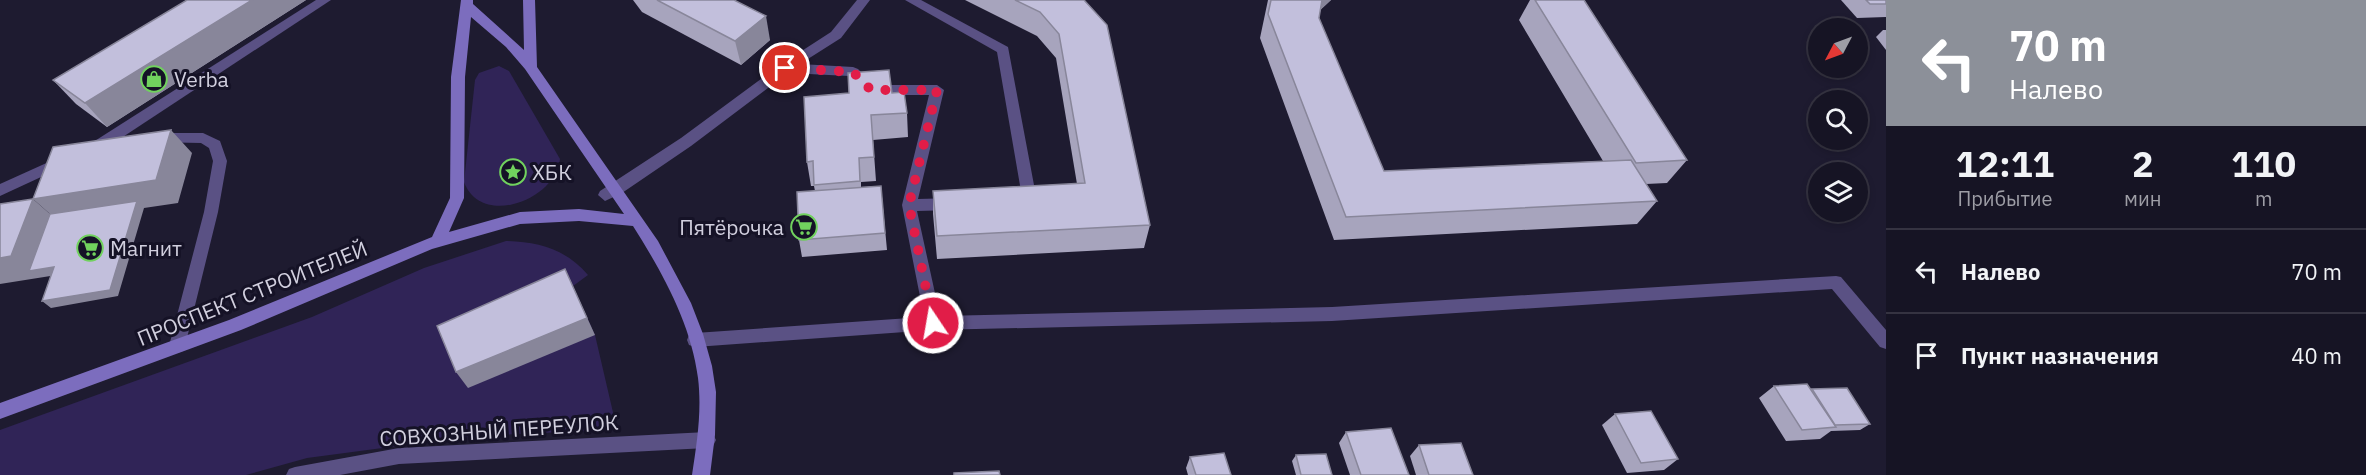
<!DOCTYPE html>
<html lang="ru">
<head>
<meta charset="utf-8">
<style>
	body { margin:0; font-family:"IBM Plex Sans",sans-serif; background:#1f1d2c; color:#f1f3f6; height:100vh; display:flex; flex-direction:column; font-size:22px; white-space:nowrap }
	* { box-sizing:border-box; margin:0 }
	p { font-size:20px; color:#9e9ea6 }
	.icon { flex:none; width:33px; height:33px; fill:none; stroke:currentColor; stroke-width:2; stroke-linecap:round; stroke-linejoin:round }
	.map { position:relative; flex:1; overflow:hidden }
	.sheet { display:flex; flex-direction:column; background:#161424; width:480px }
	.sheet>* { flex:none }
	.guide { background:#8c9099; color:#fff; overflow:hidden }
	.needle { width:39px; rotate:229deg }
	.controls { position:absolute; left:1808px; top:18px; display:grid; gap:12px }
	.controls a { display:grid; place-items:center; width:60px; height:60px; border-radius:50%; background:#161424; box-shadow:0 3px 9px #0003,0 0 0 2px #353341; font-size:30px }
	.pin { position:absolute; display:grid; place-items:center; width:51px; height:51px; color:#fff; margin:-26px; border:3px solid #fff; border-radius:50%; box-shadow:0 2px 6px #0007 }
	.me { position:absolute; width:66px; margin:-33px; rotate:348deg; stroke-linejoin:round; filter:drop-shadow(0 0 4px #0008) }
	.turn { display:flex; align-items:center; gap:21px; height:126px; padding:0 24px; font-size:27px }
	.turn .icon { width:78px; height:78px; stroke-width:2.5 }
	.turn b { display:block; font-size:42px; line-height:51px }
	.eta { display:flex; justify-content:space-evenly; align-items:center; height:102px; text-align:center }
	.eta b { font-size:36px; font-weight:700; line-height:42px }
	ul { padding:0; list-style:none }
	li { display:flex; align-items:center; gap:18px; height:84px; padding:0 24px; border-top:2px solid #353341 }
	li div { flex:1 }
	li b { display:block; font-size:22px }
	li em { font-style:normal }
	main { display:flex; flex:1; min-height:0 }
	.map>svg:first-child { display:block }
	.green { fill:#302457 }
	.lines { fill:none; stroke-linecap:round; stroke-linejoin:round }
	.lane { fill:#5a5184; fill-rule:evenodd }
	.street { fill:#5a5184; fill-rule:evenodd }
	.secondary { fill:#7c6dbe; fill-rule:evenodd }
	.wall { fill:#a7a4bd }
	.shaded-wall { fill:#88869a }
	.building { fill:#c2bfdc; stroke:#88869a; stroke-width:1.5 }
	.route { stroke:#e11d48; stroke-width:10; stroke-dasharray:0 18 }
	.labels { text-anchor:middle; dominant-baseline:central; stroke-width:6; stroke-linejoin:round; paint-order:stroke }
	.poi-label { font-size:21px; fill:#d1cfde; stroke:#151226; text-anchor:start }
	.street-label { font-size:21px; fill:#d1cfde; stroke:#151226 }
</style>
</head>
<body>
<main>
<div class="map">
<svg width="1886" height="475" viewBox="0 0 1886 475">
	<rect width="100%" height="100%" fill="#1e1b30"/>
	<g class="green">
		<path d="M499,66L509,71L560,159C556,200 481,228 464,182L475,80L479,73Z"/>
		<path d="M506,241C538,242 566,249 588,275L573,286L595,335L615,421L585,431L473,436L307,458L246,475H0V430L312,317L424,268Z"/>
	</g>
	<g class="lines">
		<g class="lane">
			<polygon points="316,0 331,0 100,152 90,152 88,148 90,144"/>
			<polygon points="857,0 870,0 841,38 800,64 853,67 858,69 874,85 937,85 944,90 918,199 954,198 961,204 954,210 917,211 940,316 1332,307 1836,276 1841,277 1886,330 1886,349 1880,347 1832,289 1332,321 933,330 695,347 689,345 687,340 689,335 695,333 924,317 902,205 929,95 871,95 866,93 849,76 788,73 691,146 622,193 605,201 598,195 600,191 681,138 780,65 831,32"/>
			<polygon points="905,0 921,0 1008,47 1037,201 1035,205 1026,207 1019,201 1022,197 997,52"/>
			<polygon points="157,133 203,133 220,141 227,161 218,212 185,346 183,351 177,353 171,351 169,346 204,212 213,161 209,148 201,143 152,142 150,138 152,134"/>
			<polygon points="62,156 69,161 67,165 0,196 0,184"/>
		</g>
		<polygon class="street" points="707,432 713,434 716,440 713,446 707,448 399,464 340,475 286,475 289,469 295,467 399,448"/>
		<path class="secondary" d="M461,0H473V4L524,50L523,0H535L537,67L658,241L691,303L703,334L712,366L716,392L715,435L710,475H692C697,443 702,410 698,378C691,323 662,272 633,226L579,221L520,224L432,249L241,330L0,419V403L229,320L432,237L450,198L451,77ZM471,17L506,47L525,69L624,214L579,209L520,212L449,232L464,198L465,77Z"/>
	</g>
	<g class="wall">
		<polygon points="187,0 306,0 107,127 76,104 53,80"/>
		<polygon points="633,0 734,0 770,40 741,65 642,12"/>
		<polygon points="965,0 1084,0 1150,225 1144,248 937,259 933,214 933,191 1077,184 1056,58 1037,36"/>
		<polygon points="1268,0 1331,0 1320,10 1319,18 1384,171 1603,161 1519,20 1530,0 1584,0 1687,160 1667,183 1646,184 1657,201 1637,224 1334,240 1260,38"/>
		<polygon points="1841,0 1886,0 1886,17 1857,18"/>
		<polygon points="1883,30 1886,30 1886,50 1876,37"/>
		<polygon points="892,93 907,113 908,137 873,140 876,181 861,182 861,187 881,186 887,250 802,257 799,240 815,191 814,186 811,186 807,162"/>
		<polygon points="1774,386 1812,389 1870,424 1860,430 1831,431 1820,439 1786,441 1759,398"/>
		<polygon points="1615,414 1678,459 1664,470 1627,473 1602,425"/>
		<polygon points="1346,432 1409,475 1350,475 1339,443"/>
		<polygon points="1419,445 1473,475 1416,475 1410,456"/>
		<polygon points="1296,455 1332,475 1296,475 1292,461"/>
		<polygon points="1190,457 1231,475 1188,475 1186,468"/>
	</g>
	<g class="shaded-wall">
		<polygon points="252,0 306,0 107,127 85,103"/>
		<polygon points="1320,0 1331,0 1315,15"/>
		<polygon points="766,16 770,40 741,65 735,41"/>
		<polygon points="171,130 192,153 178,203 144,208 118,296 51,308 42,301 110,290 58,221 33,199"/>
		<polygon points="33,199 58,221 54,267 63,274 0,284 0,258"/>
		<polygon points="565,269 595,335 468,388 456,372"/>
	</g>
	<g class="building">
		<polygon points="187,0 252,0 85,103 53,80"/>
		<polygon points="657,0 734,0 766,16 735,41"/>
		<polygon points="1015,0 1084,0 1107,25 1150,225 937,236 933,191 1085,183 1059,34 1040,12"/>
		<polygon points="1271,0 1322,0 1319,18 1384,171 1631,160 1657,201 1346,217 1268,14"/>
		<polygon points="1535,0 1584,0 1687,160 1636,163"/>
		<polygon points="1866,0 1886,0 1886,4 1870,4"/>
		<polygon points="889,70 892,93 904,92 907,113 871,115 874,157 859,158 860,181 814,185 813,161 807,162 804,97 849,93 848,73"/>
		<polygon points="171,130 156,180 33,199 53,147"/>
		<polygon points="881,186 885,233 799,240 797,192"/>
		<polygon points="33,199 11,256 0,258 0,204"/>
		<polygon points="137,201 110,290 42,301 54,267 29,271 50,214"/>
		<polygon points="565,269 587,318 456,372 437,326"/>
		<polygon points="1807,384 1836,427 1802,430 1774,386"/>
		<polygon points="1847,388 1870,424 1835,425 1812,389"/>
		<polygon points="1651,411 1678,459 1641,463 1615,414"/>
		<polygon points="1391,428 1409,475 1361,475 1346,432"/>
		<polygon points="1461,443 1473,475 1429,475 1419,445"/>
		<polygon points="1224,453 1231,475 1196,475 1190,457"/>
		<polygon points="1326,454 1332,475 1301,475 1296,455"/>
		<polygon points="999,471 1000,475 954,475 954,473"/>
	</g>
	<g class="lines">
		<polyline class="route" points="785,68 853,72 871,90 937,90 909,205 933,323"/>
	</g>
	<defs>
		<g id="shop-ring" transform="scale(1.35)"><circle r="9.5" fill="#151226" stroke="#71d25e" stroke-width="1.5"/><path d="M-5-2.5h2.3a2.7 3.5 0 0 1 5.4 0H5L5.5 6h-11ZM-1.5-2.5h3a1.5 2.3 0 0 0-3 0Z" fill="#71d25e"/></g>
		<g id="sight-ring" transform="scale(1.35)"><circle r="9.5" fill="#151226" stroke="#71d25e" stroke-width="1.5"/><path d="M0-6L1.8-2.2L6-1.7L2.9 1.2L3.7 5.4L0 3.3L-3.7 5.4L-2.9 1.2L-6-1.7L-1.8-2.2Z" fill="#71d25e"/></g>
		<g id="supermarket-ring" transform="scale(1.35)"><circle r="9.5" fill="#151226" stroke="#71d25e" stroke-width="1.5"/><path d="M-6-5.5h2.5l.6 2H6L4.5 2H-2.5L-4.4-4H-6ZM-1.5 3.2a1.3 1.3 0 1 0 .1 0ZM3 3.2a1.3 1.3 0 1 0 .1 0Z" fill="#71d25e"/></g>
	</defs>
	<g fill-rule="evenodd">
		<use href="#shop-ring" x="154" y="79"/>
		<use href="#sight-ring" x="513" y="172"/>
		<use href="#supermarket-ring" x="804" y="227"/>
		<use href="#supermarket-ring" x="90" y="248"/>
	</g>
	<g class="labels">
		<g class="poi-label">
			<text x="174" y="79">Verba</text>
			<text x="532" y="172">ХБК</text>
			<text x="784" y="227" text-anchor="end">Пятёрочка</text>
			<text x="110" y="248">Магнит</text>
		</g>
		<g class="street-label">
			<text transform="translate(252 293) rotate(-22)">ПРОСПЕКТ СТРОИТЕЛЕЙ</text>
			<text transform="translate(499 430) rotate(-4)">СОВХОЗНЫЙ ПЕРЕУЛОК</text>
		</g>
	</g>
</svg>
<div class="controls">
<a><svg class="needle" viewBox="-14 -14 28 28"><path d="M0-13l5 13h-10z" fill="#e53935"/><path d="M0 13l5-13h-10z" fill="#9e9ea6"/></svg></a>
<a><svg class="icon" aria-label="search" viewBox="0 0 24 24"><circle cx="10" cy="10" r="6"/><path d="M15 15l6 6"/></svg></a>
<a><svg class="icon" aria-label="layers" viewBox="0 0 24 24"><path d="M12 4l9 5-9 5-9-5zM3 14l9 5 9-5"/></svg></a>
</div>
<div class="pin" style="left:785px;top:68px;background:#d93025"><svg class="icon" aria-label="arrive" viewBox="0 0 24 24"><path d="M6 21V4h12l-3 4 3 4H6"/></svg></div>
<svg class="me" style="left:933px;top:323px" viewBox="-20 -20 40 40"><circle r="17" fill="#e11d48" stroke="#fff" stroke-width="3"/><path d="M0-11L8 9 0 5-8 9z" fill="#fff"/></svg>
</div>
<section class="sheet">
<div class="guide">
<div class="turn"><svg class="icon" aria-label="left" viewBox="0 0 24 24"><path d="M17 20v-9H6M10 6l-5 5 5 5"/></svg><div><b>70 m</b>Налево</div></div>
</div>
<div class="eta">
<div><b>12:11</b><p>Прибытие</p></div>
<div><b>2</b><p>мин</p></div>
<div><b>110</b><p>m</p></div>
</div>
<ul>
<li><svg class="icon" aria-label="left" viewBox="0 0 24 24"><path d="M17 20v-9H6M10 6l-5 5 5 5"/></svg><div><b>Налево</b></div><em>70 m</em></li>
<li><svg class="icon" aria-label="arrive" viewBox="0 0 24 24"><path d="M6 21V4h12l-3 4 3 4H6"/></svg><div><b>Пункт назначения</b></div><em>40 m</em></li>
</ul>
</section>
</main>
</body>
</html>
